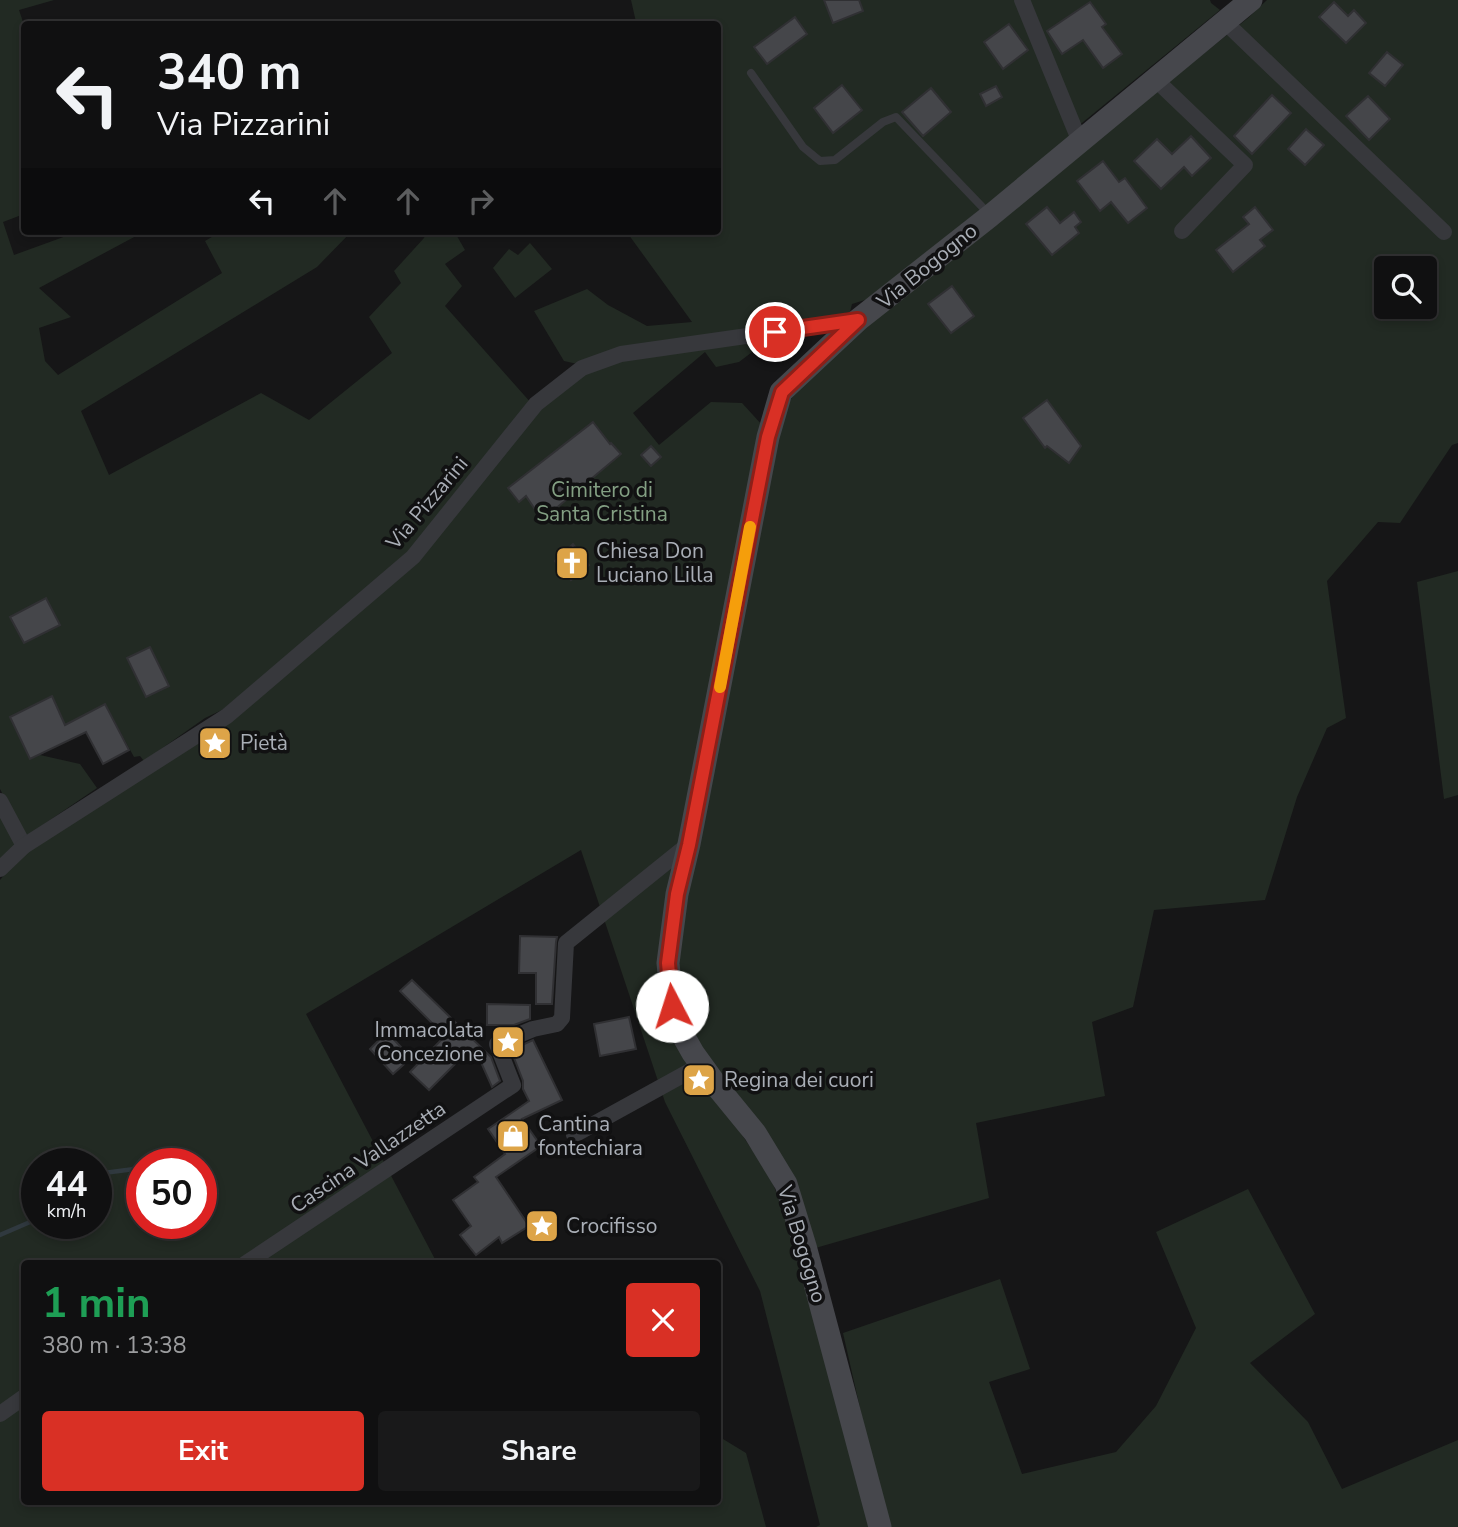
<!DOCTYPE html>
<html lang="en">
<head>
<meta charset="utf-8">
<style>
	body { margin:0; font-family:"Nunito Sans",sans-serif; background:#19191a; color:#f1f3f6; height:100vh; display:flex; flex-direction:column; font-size:26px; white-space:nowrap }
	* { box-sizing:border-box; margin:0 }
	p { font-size:23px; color:#9c9d9f }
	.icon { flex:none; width:38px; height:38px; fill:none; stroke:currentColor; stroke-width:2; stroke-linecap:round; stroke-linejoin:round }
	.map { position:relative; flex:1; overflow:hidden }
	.panel { position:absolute; left:21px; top:1260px; width:700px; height:245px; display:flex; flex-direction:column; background:#101011; border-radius:7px; box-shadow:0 4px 10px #0003,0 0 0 2px #303031 }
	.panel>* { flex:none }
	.guide { position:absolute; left:21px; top:21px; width:700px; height:214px; border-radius:7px; box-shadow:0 4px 10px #0003,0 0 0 2px #303031; background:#101011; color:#f1f3f6; overflow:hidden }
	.buttons { position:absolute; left:1374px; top:256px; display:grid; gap:14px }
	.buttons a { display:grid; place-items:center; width:63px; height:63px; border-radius:7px; background:#101011; box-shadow:0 4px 10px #0003,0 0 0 2px #303031; font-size:35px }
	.speed { position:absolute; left:21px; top:1148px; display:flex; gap:14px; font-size:35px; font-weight:700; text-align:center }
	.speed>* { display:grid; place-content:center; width:91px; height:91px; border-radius:50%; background:#101011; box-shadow:0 4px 10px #0003,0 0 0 2px #303031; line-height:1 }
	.speed small { font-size:18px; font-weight:400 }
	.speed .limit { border:10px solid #d22; background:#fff; color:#111 }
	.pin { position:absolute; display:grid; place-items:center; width:60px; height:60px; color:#fff; margin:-30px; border:4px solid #fff; border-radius:50%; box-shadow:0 2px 7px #0007 }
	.me { position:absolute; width:77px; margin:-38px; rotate:355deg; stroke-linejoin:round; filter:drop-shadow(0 0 5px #0008) }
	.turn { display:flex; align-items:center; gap:24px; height:147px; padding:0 21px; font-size:32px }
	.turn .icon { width:91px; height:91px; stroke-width:2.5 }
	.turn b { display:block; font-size:49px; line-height:60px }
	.lanes { display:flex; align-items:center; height:66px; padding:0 21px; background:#0003; justify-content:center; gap:35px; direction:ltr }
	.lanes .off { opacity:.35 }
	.round { display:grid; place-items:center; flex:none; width:74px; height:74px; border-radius:7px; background:#19191a }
	.summary { display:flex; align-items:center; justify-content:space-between; height:119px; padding:0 21px }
	h1 { font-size:42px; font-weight:700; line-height:52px; color:#1e9e55 }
	.button { display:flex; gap:14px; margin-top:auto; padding:14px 21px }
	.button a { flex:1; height:80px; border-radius:7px; background:#d93025; color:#fff; font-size:28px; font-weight:700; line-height:80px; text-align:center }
	.button a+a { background:#19191a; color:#f1f3f6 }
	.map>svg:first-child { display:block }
	.green { fill:#222a23; fill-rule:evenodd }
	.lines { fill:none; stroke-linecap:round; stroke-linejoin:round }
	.stream { stroke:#30393f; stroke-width:4.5 }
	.building { fill:#45464a; stroke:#303033; stroke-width:2 }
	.service { stroke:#37383c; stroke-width:8 }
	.minor { stroke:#37383c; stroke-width:16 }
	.secondary { stroke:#46474c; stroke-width:23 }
	.route-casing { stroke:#8d1f18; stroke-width:18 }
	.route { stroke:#d93025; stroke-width:12 }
	.slow { stroke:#f59e0b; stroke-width:12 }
	.labels { text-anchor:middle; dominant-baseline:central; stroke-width:7; stroke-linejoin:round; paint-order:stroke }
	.street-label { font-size:21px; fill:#a9aeb6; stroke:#111112 }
	.park-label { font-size:21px; fill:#839f83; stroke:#111112 }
	.poi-label { font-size:21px; fill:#a9aeb6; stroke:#111112; text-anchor:start }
</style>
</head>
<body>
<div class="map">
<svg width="1458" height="1527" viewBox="0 0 1458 1527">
	<rect width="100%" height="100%" fill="#161617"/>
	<g class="green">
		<polygon points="0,0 54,0 19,10 24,25 24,214 3,222 14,255 80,231 133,231 136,236 39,288 71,317 39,328 45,361 58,375 222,273 205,241 222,231 352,231 317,267 81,411 109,475 261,393 309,420 392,353 369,317 401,283 394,271 424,238 427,231 454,231 465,250 445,264 462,286 445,306 532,404 420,544 224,709 205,718 144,761 140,756 134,757 105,704 66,725 40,755 80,764 97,788 25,837 0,789"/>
		<polygon points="631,0 1210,0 1211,3 1220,10 1077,127 1072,136 868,299 852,304 850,312 582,365 564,361 534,311 587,289 608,305 647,326 692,322 626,231 718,231 718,24 631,24 636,22"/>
		<path d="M1267,0H1458V443L1452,445L1400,523L1378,522L1327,581L1346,718L1327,728L1297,797L1265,900L1154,910L1133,1007L1092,1022L1105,1096L976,1123L989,1198L812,1249L722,1082L685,1020L675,961L776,448L788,404L807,373L1248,18ZM1386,268H1424V306H1386Z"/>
		<polygon points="530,243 552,269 515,298 493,268 509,249 518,255"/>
		<path d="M773,336L739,362L716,367L705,352L633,413L659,445L711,402L742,403L763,426L673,887L680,1044L770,1176L794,1239L873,1527H816L820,1525L760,1291L665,1102L581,850L306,1014L437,1263L24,1264V1502H718V1436L746,1453L766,1527H0V880L26,849L140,776L415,558L542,405L585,373L620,359ZM37,1164H96V1223H37ZM142,1164H201V1223H142Z"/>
		<polygon points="1458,571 1458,795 1444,799 1417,582"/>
		<polygon points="0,812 16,845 0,860"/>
		<polygon points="1248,1189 1315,1314 1250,1363 1308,1422 1342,1489 1458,1440 1458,1527 887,1527 843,1333 1000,1279 1030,1369 989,1382 1022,1474 1116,1452 1156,1406 1196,1328 1156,1232"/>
	</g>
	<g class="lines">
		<g class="stream">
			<polyline points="170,1164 182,1162"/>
			<polyline points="96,1174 142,1168"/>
			<polyline points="0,1235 37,1219"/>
		</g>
	</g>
	<g class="building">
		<polygon points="824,0 859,0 863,11 833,23"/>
		<polygon points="1090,2 1106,24 1102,27 1122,54 1103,68 1083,40 1062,54 1047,31"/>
		<polygon points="1334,2 1348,16 1354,10 1366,23 1346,43 1319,17"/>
		<polygon points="795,17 807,34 767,64 754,47"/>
		<polygon points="1009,24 1028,50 1003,69 984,42"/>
		<polygon points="1387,52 1403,65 1385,86 1369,73"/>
		<polygon points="842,85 862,110 833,133 814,108"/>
		<polygon points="996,86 1002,97 986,106 980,94"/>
		<polygon points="931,88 951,112 923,136 902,112"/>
		<polygon points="1272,95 1291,113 1252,154 1234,136"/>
		<polygon points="1368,96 1390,119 1369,140 1346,116"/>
		<polygon points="1306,129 1324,145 1305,165 1288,149"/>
		<polygon points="1191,136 1211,158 1192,176 1184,167 1161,189 1134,161 1157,139 1172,154"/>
		<polygon points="1103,161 1119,182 1125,178 1147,208 1128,223 1111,202 1100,211 1077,181"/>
		<polygon points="1047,207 1060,223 1074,212 1081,222 1075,227 1079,233 1052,255 1026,224"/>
		<polygon points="1255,207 1273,230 1260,240 1265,246 1233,272 1216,250 1249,224 1243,217"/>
		<polygon points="952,286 974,316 951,333 928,304"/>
		<polygon points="1047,400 1081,446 1069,463 1047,446 1045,448 1023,418"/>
		<polygon points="593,422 610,444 611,443 621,454 542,520 526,496 519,502 508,488"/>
		<polygon points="651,446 661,457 651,466 641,455"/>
		<polygon points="573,544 589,565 571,580 555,561"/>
		<polygon points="46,598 60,625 24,643 10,617"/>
		<polygon points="150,647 169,686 146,697 127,658"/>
		<polygon points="52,696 65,725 105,704 129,750 103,764 86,732 30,759 10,717"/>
		<polygon points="520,936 557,937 556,942 552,1004 536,1004 536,973 519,973"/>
		<polygon points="412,980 491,1057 500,1081 492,1087 476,1051 468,1059 464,1055 429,1090 410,1072 445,1036 400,991"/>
		<polygon points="487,1004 530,1005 530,1019 514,1025 487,1025"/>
		<polygon points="629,1017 636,1049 600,1056 594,1024"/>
		<polygon points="387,1032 411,1058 393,1074 370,1049"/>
		<polygon points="533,1040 562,1100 522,1119 541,1146 496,1177 529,1226 502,1243 499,1237 476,1255 460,1235 471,1226 453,1200 478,1182 474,1177 505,1154 488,1129 529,1101 523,1089 523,1081 511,1050"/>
	</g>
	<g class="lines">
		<polyline class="service" points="751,73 803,147 820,161 835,160 883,122 896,117 989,214"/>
		<g class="minor">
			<polyline points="1022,0 1080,142"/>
			<polyline points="1225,22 1444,232"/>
			<polyline points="1155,79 1245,165 1182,231"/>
			<polyline points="0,801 24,846"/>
			<polyline points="0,869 24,846 227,716 413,557 536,404 582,368 621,354 858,320"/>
			<polyline points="574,1135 701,1065"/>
			<polyline points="245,1264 513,1085 497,1044 533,1029 557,1024 562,1018 566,943 689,844"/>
			<polyline points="0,1414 24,1397"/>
		</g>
		<polyline class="secondary" points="880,1527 805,1246 786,1184 755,1133 719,1089 693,1053 680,1030 672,1006 668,963 677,894 689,844 768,437 781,392 858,320 990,216 1251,0"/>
	</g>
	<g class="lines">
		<g class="route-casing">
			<polyline id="route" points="672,1006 668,963 677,894 689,845 768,437 782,392 858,320 775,332"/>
		</g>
		<use href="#route" class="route"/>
		<polyline class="slow" points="720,687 750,527"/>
	</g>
	<defs>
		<g id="church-square" transform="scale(1.75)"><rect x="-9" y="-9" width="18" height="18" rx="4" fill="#dda448" stroke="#111112"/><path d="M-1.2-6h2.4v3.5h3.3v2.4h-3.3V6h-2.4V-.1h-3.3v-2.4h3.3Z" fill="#fff"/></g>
		<g id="sight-square" transform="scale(1.75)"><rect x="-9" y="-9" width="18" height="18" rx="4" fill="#dda448" stroke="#111112"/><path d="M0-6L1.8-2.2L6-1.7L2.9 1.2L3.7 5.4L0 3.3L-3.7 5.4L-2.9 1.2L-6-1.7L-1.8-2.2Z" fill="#fff"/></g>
		<g id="shop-square" transform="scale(1.75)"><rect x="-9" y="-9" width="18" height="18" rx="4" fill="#dda448" stroke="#111112"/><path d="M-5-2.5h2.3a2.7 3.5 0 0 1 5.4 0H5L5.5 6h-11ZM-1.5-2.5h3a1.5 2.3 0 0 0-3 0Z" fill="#fff"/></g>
	</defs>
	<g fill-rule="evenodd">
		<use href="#church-square" x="572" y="563"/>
		<use href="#sight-square" x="215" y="743"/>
		<use href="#sight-square" x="508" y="1042"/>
		<use href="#sight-square" x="699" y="1080"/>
		<use href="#shop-square" x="513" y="1136"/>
		<use href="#sight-square" x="542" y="1226"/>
	</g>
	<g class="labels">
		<g class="street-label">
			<text transform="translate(927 266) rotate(-39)">Via Bogogno</text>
			<text transform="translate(427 503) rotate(-50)">Via Pizzarini</text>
			<text transform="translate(368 1157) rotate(-34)">Cascina Vallazzetta</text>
			<text transform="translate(802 1244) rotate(73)">Via Bogogno</text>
		</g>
		<g class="park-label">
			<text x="602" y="490">Cimitero di<tspan x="602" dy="24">Santa Cristina</tspan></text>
		</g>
		<g class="poi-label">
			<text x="596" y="551">Chiesa Don<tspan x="596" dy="24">Luciano Lilla</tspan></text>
			<text x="240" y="743">Pietà</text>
			<text x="484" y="1030" text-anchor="end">Immacolata<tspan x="484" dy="24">Concezione</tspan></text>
			<text x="724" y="1080">Regina dei cuori</text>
			<text x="538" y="1124">Cantina<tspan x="538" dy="24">fontechiara</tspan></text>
			<text x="566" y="1226">Crocifisso</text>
		</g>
	</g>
</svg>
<div class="buttons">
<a><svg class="icon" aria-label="search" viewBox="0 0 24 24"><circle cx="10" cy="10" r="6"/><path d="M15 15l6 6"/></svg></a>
</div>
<div class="speed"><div>44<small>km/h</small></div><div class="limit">50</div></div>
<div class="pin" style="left:775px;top:332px;background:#d93025"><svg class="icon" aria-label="arrive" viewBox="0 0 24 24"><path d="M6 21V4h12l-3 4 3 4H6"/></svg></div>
<svg class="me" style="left:672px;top:1006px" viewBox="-20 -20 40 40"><circle r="19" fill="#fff"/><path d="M0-13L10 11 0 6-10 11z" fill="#d93025"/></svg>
<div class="guide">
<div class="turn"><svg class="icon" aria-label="left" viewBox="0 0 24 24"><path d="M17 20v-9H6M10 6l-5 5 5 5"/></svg><div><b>340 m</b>Via Pizzarini</div></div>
<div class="lanes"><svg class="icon" aria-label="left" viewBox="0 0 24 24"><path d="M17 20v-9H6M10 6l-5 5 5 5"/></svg><svg class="icon off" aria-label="ahead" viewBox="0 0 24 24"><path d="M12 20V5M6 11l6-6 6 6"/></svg><svg class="icon off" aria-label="ahead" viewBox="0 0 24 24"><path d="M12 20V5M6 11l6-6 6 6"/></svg><svg class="icon off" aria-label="right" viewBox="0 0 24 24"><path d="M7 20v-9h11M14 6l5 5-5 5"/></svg></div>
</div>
<section class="panel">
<div class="summary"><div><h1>1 min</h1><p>380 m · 13:38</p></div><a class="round" style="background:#d93025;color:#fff"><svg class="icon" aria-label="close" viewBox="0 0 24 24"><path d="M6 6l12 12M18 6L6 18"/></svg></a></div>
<div class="button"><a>Exit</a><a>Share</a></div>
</section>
</div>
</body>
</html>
